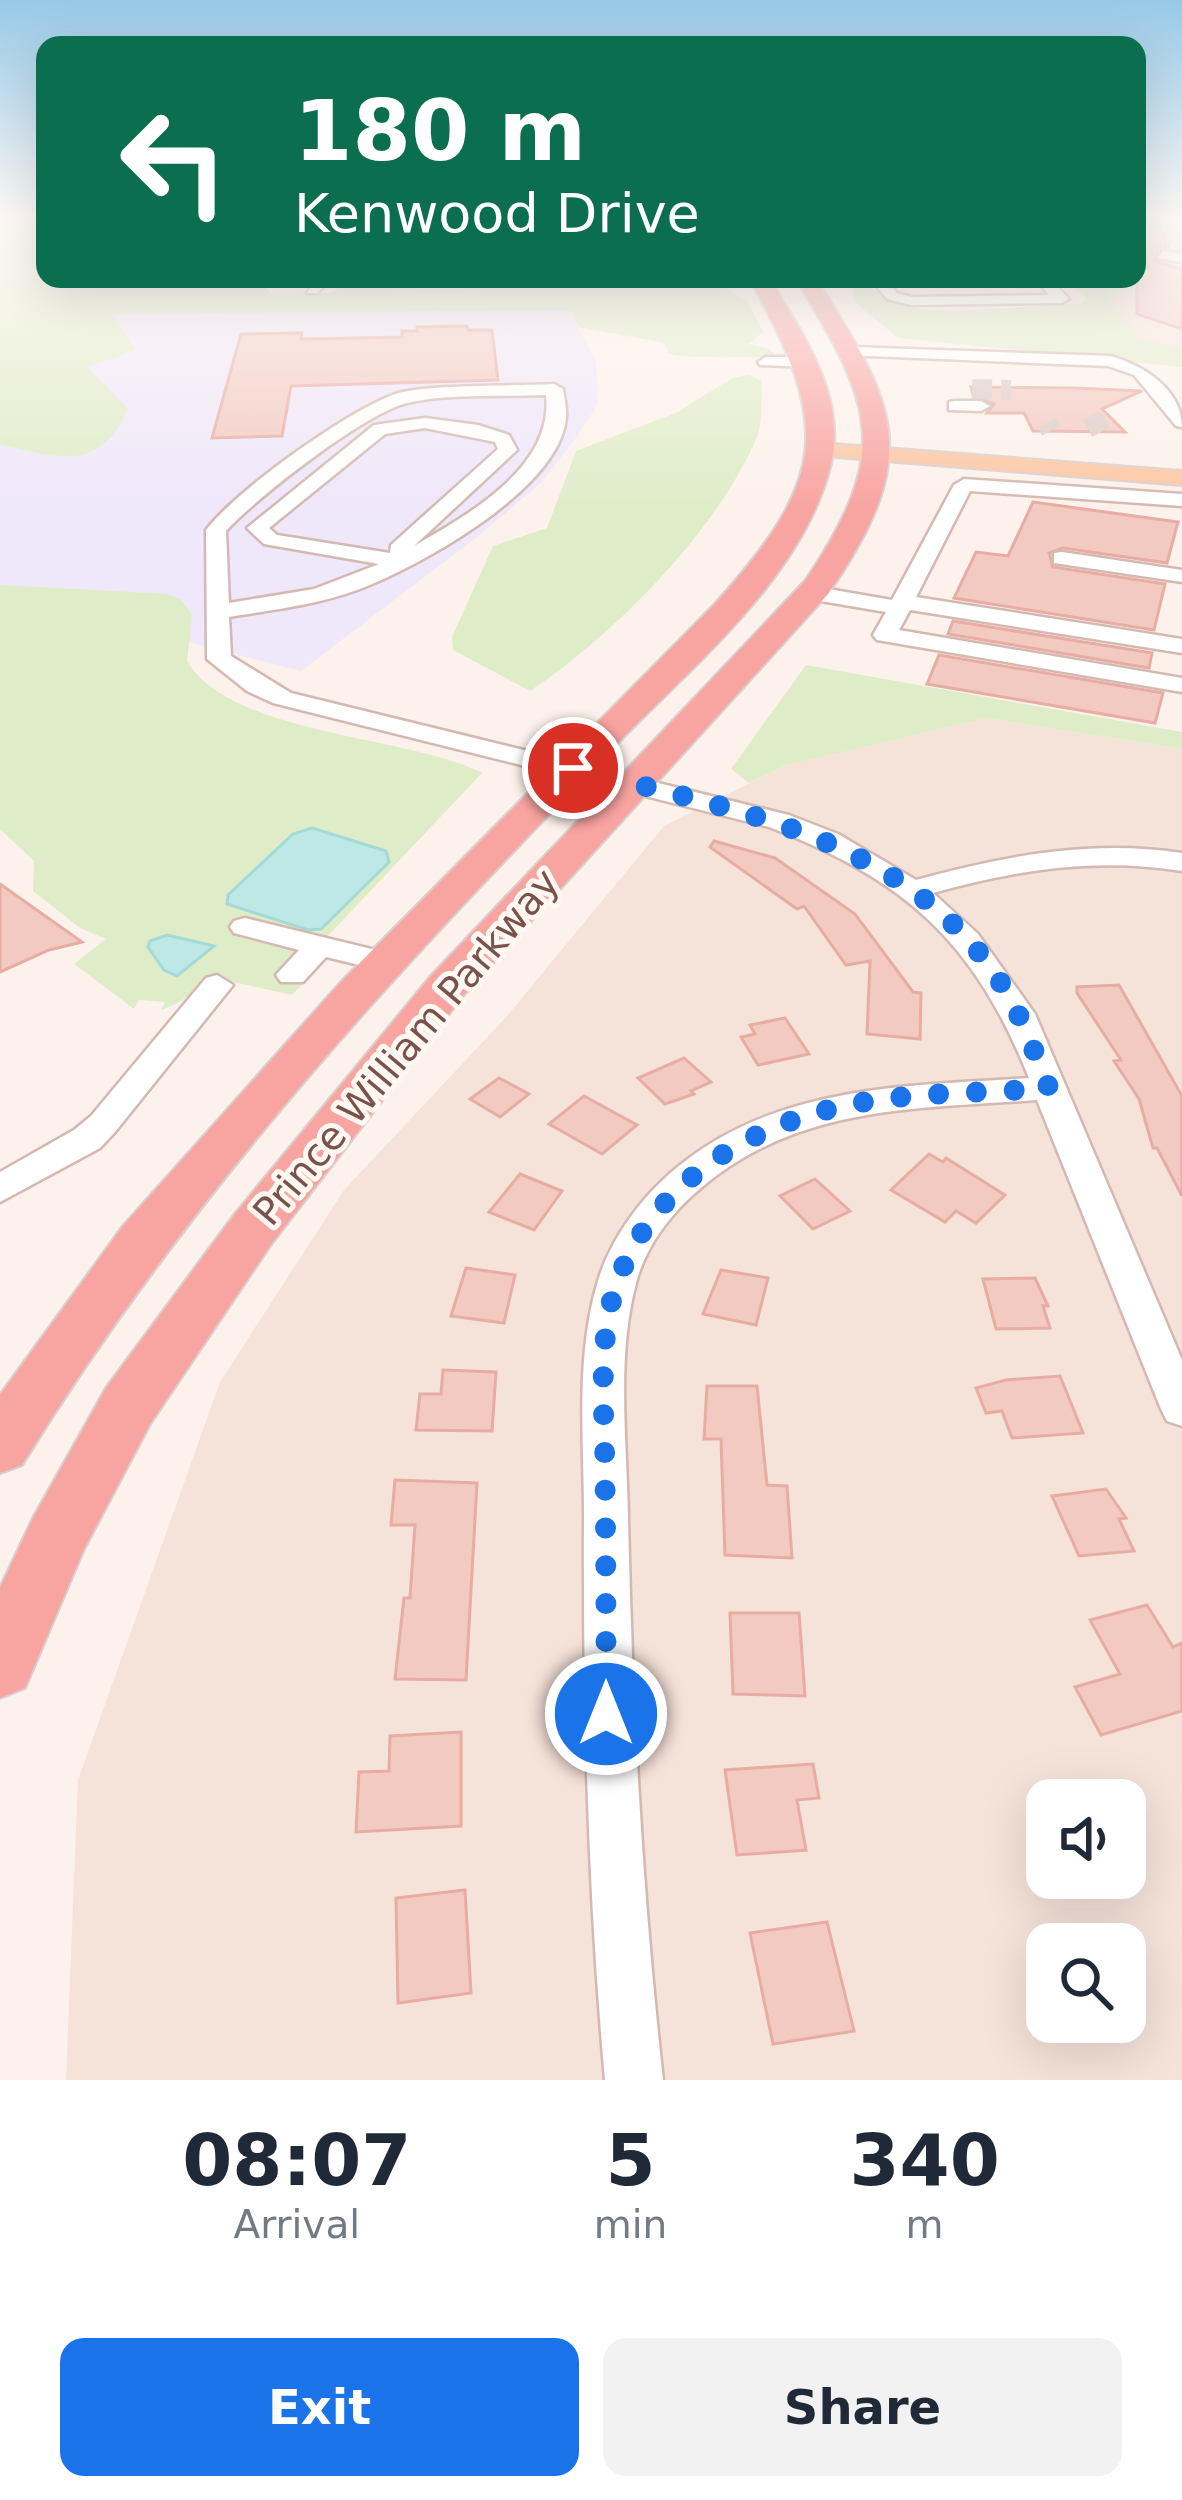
<!DOCTYPE html>
<html lang="en">
<head>
<meta charset="utf-8">
<style>
	body { margin:0; font-family:"DejaVu Sans",sans-serif; background:#f2f2f3; color:#1f2937; height:100vh; display:flex; flex-direction:column; font-size:45px; white-space:nowrap }
	* { box-sizing:border-box; margin:0 }
	p { font-size:39px; color:#747a83 }
	.icon { flex:none; width:66px; height:66px; fill:none; stroke:currentColor; stroke-width:2; stroke-linecap:round; stroke-linejoin:round }
	.map { position:relative; height:2080px; overflow:hidden }
	.panel { display:flex; flex-direction:column; background:#fff; flex:1 }
	.panel>* { flex:none }
	.banner { position:absolute; left:36px; top:36px; width:1110px; height:252px; border-radius:24px; box-shadow:0 12px 48px #0002; background:#0b6e4f; color:#fff; overflow:hidden }
	.tools { position:absolute; left:1026px; top:1779px; display:grid; gap:24px }
	.tools a { display:grid; place-items:center; width:120px; height:120px; border-radius:24px; background:#fff; box-shadow:0 12px 48px #0002; font-size:60px }
	.pin { position:absolute; display:grid; place-items:center; width:102px; height:102px; color:#fff; margin:-51px; border:6px solid #fff; border-radius:50%; box-shadow:0 3px 12px #0007 }
	.me { position:absolute; width:132px; margin:-66px; rotate:0deg; stroke-linejoin:round; filter:drop-shadow(0 0 9px #0008) }
	.turn { display:flex; align-items:center; gap:42px; height:252px; padding:0 60px; font-size:54px }
	.turn .icon { width:156px; height:156px; stroke-width:2.5 }
	.turn b { display:block; font-size:84px; line-height:102px }
	.eta { display:flex; justify-content:space-evenly; align-items:center; height:204px; text-align:center }
	.eta b { font-size:72px; font-weight:600; line-height:84px }
	.action { display:flex; gap:24px; margin-top:auto; padding:24px 60px }
	.action a { flex:1; height:138px; border-radius:24px; background:#1a73e8; color:#fff; font-size:48px; font-weight:600; line-height:138px; text-align:center }
	.action a+a { background:#f2f2f3; color:#1f2937 }
	.map>svg:first-child { display:block }
	.residential { fill:#f5e2d9; fill-rule:evenodd }
	.education { fill:#efe7fa }
	.green { fill:#dfecc8 }
	.water { fill:#bee8e5; stroke:#a4dad6; stroke-width:3 }
	.building { fill:#f3cac2; stroke:#e7aca2; stroke-width:3 }
	.lines { fill:none; stroke-linecap:round; stroke-linejoin:round }
	.minor-tunnel { stroke:#dccac3; stroke-width:20; stroke-dasharray:20 9; stroke-linecap:butt }
	.minor-casing { stroke:#d3b9b2; stroke-width:5 }
	.major-casing { stroke:#dacfcd; stroke-width:4 }
	.highway-casing { stroke:#dacfcd; stroke-width:4 }
	.minor { fill:#fff; fill-rule:evenodd }
	.major { fill:#fcc7a3; fill-rule:evenodd }
	.highway { fill:#f8a4a1; fill-rule:evenodd }
	.route { stroke:#1a73e8; stroke-width:21; stroke-dasharray:0 37.8 }
	.labels { text-anchor:middle; dominant-baseline:central; stroke-width:10; stroke-linejoin:round; paint-order:stroke }
	.street-label { font-size:39px; fill:#7a524c; stroke:#fff7f2 }
</style>
</head>
<body>
<div class="map">
<svg width="1182" height="2080" viewBox="0 0 1182 2080">
	<rect width="100%" height="100%" fill="#fdf2eb"/>
	<g class="residential">
		<polygon points="1137,231 1182,232 1182,349 1140,338 1096,287 1137,279"/>
		<path d="M987,718L1182,749V2080H66L78,1780L220,1382L344,1190L507,1016L664,826L784,766ZM1047,1800H1125V1878H1047ZM1047,1944H1125V2022H1047Z"/>
	</g>
	<polygon class="education" points="567,307 596,361 598,404 575,439 542,482 481,534 301,671 0,594 0,445 58,456 105,314"/>
	<g class="green">
		<path d="M0,218H45V279H258L271,294L331,293L340,287L443,289L717,282L747,301L763,332L748,344L770,349L776,358C751,356 683,360 668,353L665,343L579,327L569,310L113,314L135,350L88,367L128,409C99,474 58,457 0,445Z"/>
		<path d="M850,279C874,281 879,301 908,307C954,315 1032,305 1081,304L1087,299L1066,279H1137L1139,287L1108,298L1140,338L1182,349V367L898,338L856,303Z"/>
		<path d="M749,375L762,381C761,398 763,421 757,437C718,530 613,636 530,691L453,650L452,637L493,546L547,528L576,451L678,412L732,378Z"/>
		<path d="M0,585L167,594L180,599L192,615L187,661C230,735 409,735 482,773L324,940L331,955L292,995L206,976C193,994 182,1003 161,1010L165,1002L139,1000L134,1009L74,964L106,939L80,928L33,891L34,861L0,829Z"/>
		<polygon points="806,665 1182,732 1182,749 987,718 784,766 749,783 731,769"/>
	</g>
	<g class="water">
		<polygon points="312,828 386,851 389,862 321,929 308,930 227,904 228,895 293,834"/>
		<polygon points="167,935 214,946 177,976 164,970 148,947 150,941"/>
	</g>
	<g class="building">
		<polygon points="1138,218 1157,218 1168,247 1159,248 1155,261 1182,269 1182,329 1137,314 1137,266 1149,269"/>
		<polygon points="467,326 468,330 492,330 498,380 291,386 282,436 212,438 241,334 302,333 301,339 402,337 402,331 417,331 417,327"/>
		<polygon points="971,387 1075,388 1142,391 1102,409 1125,432 1033,431 1024,413 987,413 994,404 974,397"/>
		<polygon points="1033,502 1178,522 1167,563 1063,548 1049,553 1053,567 1165,584 1154,630 954,598 976,552 1008,556"/>
		<polygon points="953,621 1152,653 1149,668 948,634"/>
		<polygon points="939,655 1163,693 1155,723 927,684"/>
		<polygon points="714,841 775,858 855,914 913,992 921,993 920,1039 867,1034 870,961 846,965 804,906 797,909 710,847"/>
		<polygon points="0,884 82,942 49,950 0,972"/>
		<polygon points="1119,985 1182,1096 1182,1196 1157,1148 1153,1148 1139,1099 1114,1061 1121,1060 1077,993 1077,987"/>
		<polygon points="785,1018 809,1054 758,1065 741,1037 755,1034 750,1025"/>
		<polygon points="684,1058 711,1082 691,1091 694,1094 665,1104 638,1078"/>
		<polygon points="499,1078 529,1094 500,1117 470,1099"/>
		<polygon points="584,1096 637,1125 602,1154 549,1124"/>
		<polygon points="929,1154 943,1162 946,1158 1005,1195 976,1223 956,1211 945,1222 891,1190"/>
		<polygon points="520,1174 562,1191 534,1230 489,1212"/>
		<polygon points="815,1179 850,1211 813,1229 780,1196"/>
		<polygon points="466,1268 515,1275 504,1323 451,1316"/>
		<polygon points="721,1270 768,1278 756,1325 703,1314"/>
		<polygon points="1035,1278 1048,1306 1043,1306 1050,1328 996,1329 983,1279"/>
		<polygon points="443,1370 496,1372 492,1431 416,1430 420,1394 441,1394"/>
		<polygon points="1060,1376 1083,1433 1012,1438 1002,1411 986,1413 976,1388 1006,1380"/>
		<polygon points="707,1386 757,1386 767,1485 787,1486 792,1558 725,1555 721,1439 704,1439"/>
		<polygon points="395,1480 477,1483 466,1680 395,1679 404,1598 410,1598 415,1525 391,1525"/>
		<polygon points="1106,1489 1126,1518 1119,1519 1134,1551 1079,1556 1052,1496"/>
		<polygon points="1147,1605 1173,1647 1182,1643 1182,1711 1101,1735 1075,1687 1120,1674 1090,1620"/>
		<polygon points="730,1613 799,1613 805,1696 733,1694"/>
		<polygon points="461,1732 461,1826 356,1832 359,1772 389,1771 390,1736"/>
		<polygon points="813,1764 819,1798 797,1800 806,1850 737,1855 725,1770"/>
		<polygon points="465,1890 471,1993 398,2003 396,1898"/>
		<polygon points="827,1922 854,2031 773,2044 750,1933"/>
	</g>
	<g class="lines">
		<g class="minor-tunnel">
			<polyline points="972,389 1011,390"/>
			<polyline points="1092,415 1101,432"/>
			<polyline points="1047,423 1051,431"/>
		</g>
		<g class="minor-casing">
			<g id="minor">
				<polygon points="1163,251 1182,254 1182,262 1158,258"/>
				<polygon points="316,279 332,279 317,293 307,293"/>
				<polygon points="377,279 591,279 584,283 384,283"/>
				<polygon points="871,279 886,279 897,293 911,297 1049,295 1035,279 1050,279 1069,299 1062,303 911,305 887,299"/>
				<path d="M852,347L1110,356C1143,365 1182,389 1182,427L1176,426L1134,375L1108,366L846,355L844,352Z"/>
				<polygon points="766,357 807,357 815,362 807,367 760,365 758,362"/>
				<path d="M554,384L563,389C564,397 567,408 566,417C561,489 417,568 357,590C316,605 272,610 229,617L231,656L291,693L789,815L838,834L916,880C1005,856 1090,839 1182,853V871C1096,857 1016,870 933,893L978,934L1035,1014L1182,1360V1426L1167,1421L1161,1409L1037,1100C918,1109 799,1105 702,1187C672,1212 646,1245 636,1283C616,1358 627,1441 628,1518C632,1706 642,1893 663,2080H605C588,1892 583,1705 584,1516C584,1439 575,1356 598,1281C611,1238 641,1198 674,1170C775,1085 905,1086 1029,1078C974,941 906,880 769,827L273,703L247,691L207,659L206,530C238,489 346,412 395,394C425,384 518,386 554,384ZM546,395C554,467 469,514 414,546L517,450L509,435L478,425L425,418L374,425L247,528L264,544L379,564L314,589L229,603L226,531C256,498 365,413 407,403C450,393 502,397 546,395ZM425,428L495,442L498,449L391,545L390,553L277,535L269,528L385,434Z"/>
				<polygon points="955,401 981,401 990,406 981,411 949,410 949,402"/>
				<polygon points="964,479 1182,494 1182,506 970,491 916,597 1182,639 1182,653 910,610 899,630 1182,678 1182,692 877,640 873,635 886,612 803,598 800,593 811,586 892,600 954,485"/>
				<polygon points="1062,552 1182,570 1182,582 1054,563 1054,553"/>
				<polygon points="245,918 396,955 401,962 385,971 326,957 303,982 281,982 276,975 299,950 234,933 230,927 234,921"/>
				<polygon points="217,975 233,985 115,1132 100,1148 0,1202 0,1172 74,1130 91,1116 206,978"/>
			</g>
		</g>
		<g class="major-casing">
			<polygon id="major" points="820,443 1182,471 1182,485 812,455 808,450"/>
		</g>
		<g class="highway-casing">
			<g id="highway">
				<path d="M750,279H770C803,335 847,396 831,464C803,579 689,668 611,750C531,833 451,916 374,1002C243,1148 124,1299 22,1465L0,1473V1395L123,1226L341,982L713,606C829,478 831,427 750,279Z"/>
				<path d="M796,279H816C901,410 921,458 828,594L462,997L272,1243L150,1424L84,1549L25,1688L0,1698V1588L33,1518L106,1388L234,1215L430,977L805,581C893,451 873,406 796,279Z"/>
			</g>
		</g>
		<use href="#minor" class="minor"/>
		<use href="#major" class="major"/>
		<use href="#highway" class="highway"/>
	</g>
	<linearGradient id="sky" x2="0" y2="1"><stop stop-color="#97c9e7"/><stop offset="0.43" stop-color="#fef9f6"/><stop offset="1" stop-color="#fef9f6" stop-opacity="0"/></linearGradient>
	<rect width="1182" height="510" fill="url(#sky)"/>
	<g class="lines">
		<path class="route" d="M573,768C730,810 911,836 1004,988C1023,1019 1035,1054 1049,1088C975,1094 895,1091 823,1111C722,1138 631,1206 609,1312C599,1365 605,1423 605,1477C606,1556 606,1635 606,1714"/>
	</g>
	<g class="labels">
		<g class="street-label">
			<text transform="translate(406 1047) rotate(-50)">Prince William Parkway</text>
		</g>
	</g>
</svg>
<div class="tools">
<a><svg class="icon" aria-label="sound" viewBox="0 0 24 24"><path d="M4 9h4l5-4v14l-5-4H4zM17 9q2 3 0 6"/></svg></a>
<a><svg class="icon" aria-label="search" viewBox="0 0 24 24"><circle cx="10" cy="10" r="6"/><path d="M15 15l6 6"/></svg></a>
</div>
<div class="pin" style="left:573px;top:768px;background:#d93025"><svg class="icon" aria-label="arrive" viewBox="0 0 24 24"><path d="M6 21V4h12l-3 4 3 4H6"/></svg></div>
<svg class="me" style="left:606px;top:1714px" viewBox="-20 -20 40 40"><circle r="17" fill="#1a73e8" stroke="#fff" stroke-width="3"/><path d="M0-11L8 9 0 5-8 9z" fill="#fff"/></svg>
<div class="banner">
<div class="turn"><svg class="icon" aria-label="left" viewBox="0 0 24 24"><path d="M17 20v-9H6M10 6l-5 5 5 5"/></svg><div><b>180 m</b>Kenwood Drive</div></div>
</div>
</div>
<section class="panel">
<div class="eta">
<div><b>08:07</b><p>Arrival</p></div>
<div><b>5</b><p>min</p></div>
<div><b>340</b><p>m</p></div>
</div>
<div class="action"><a>Exit</a><a>Share</a></div>
</section>
</body>
</html>
